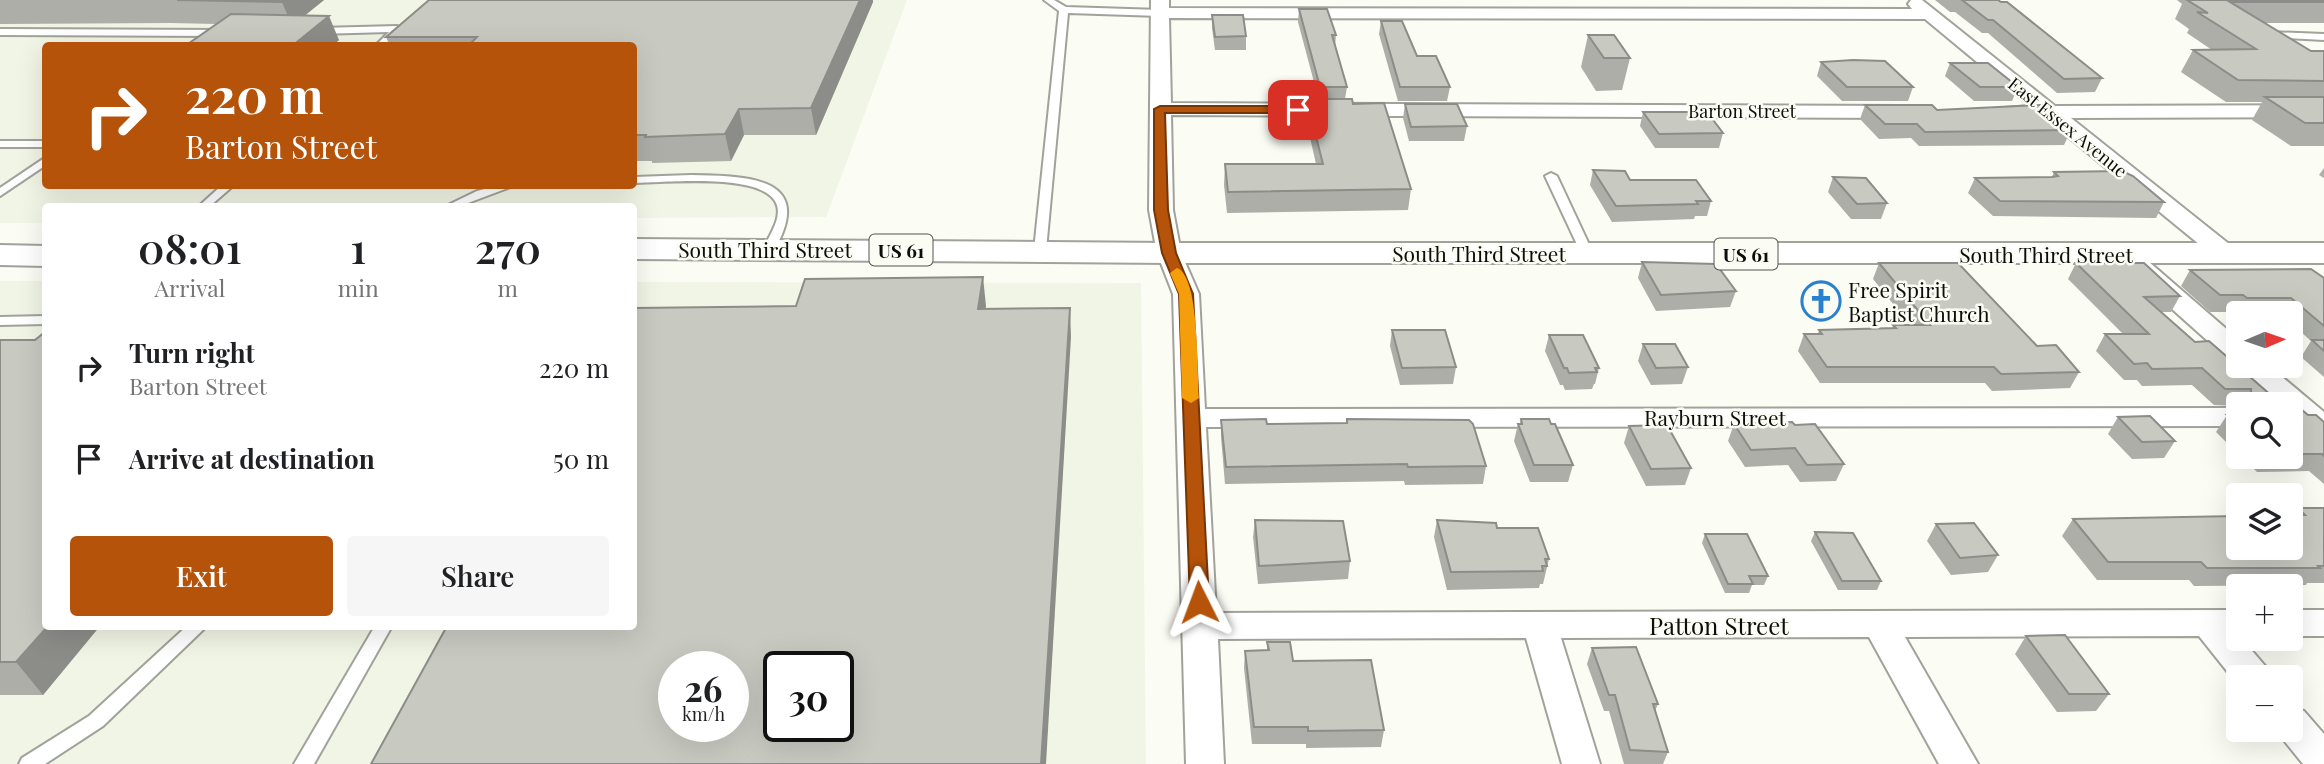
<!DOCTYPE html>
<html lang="en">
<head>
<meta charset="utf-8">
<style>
	body { margin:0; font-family:"Playfair Display",serif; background:#f6f6f6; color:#202124; height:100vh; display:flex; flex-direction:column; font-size:26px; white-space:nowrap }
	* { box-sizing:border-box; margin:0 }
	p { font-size:23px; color:#757577 }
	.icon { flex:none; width:38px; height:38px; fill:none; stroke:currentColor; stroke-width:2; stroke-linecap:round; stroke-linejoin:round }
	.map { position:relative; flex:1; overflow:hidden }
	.sheet { position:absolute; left:42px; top:203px; width:595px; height:427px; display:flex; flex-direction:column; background:#fff; border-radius:7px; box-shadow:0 7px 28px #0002 }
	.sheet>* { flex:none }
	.top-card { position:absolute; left:42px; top:42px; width:595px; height:147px; border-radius:7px; box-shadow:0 7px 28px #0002; background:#b45309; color:#fff; overflow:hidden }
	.needle { width:46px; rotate:88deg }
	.fabs { position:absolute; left:2226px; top:301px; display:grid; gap:14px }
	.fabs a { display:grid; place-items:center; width:77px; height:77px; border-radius:7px; background:#fff; box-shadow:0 7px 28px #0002; font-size:35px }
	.speed { position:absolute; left:658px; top:651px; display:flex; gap:14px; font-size:35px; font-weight:700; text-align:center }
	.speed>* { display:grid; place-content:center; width:91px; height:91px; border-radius:50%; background:#fff; box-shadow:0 7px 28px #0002; line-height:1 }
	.speed small { font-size:18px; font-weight:400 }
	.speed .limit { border:4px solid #111; border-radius:10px; background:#fff; color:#111 }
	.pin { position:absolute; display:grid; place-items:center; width:60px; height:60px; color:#fff; margin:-30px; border-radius:14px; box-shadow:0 4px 10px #0006 }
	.me { position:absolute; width:77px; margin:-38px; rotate:357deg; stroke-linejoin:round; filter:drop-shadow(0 0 5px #0008) }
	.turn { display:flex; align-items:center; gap:24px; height:147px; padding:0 28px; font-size:32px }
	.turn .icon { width:91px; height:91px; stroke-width:2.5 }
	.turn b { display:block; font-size:49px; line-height:60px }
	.eta { display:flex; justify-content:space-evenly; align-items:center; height:119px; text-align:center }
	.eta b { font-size:42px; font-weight:600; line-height:49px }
	.primary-button { display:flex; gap:14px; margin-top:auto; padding:14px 28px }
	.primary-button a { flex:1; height:80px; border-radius:7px; background:#b45309; color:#fff; font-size:28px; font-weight:600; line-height:80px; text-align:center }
	.primary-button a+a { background:#f6f6f6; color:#202124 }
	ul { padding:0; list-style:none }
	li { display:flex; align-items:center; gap:21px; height:91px; padding:0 28px }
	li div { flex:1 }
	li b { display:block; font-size:26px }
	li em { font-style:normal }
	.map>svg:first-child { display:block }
	.built { fill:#f1f5e5; fill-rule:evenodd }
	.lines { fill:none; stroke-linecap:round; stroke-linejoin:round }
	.lane-casing { stroke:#a1a29a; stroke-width:4 }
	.street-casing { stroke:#a1a29a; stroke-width:4 }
	.primary-casing { stroke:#a1a29a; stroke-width:4 }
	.lane { fill:#fff; fill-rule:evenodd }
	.street { fill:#fff; fill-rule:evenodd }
	.primary { fill:#fff; fill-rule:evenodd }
	.wall { fill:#acaea7 }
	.shaded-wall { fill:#8c8d88 }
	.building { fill:#c8cac2; stroke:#8c8d88; stroke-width:2; fill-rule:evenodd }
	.route { fill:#b45309; stroke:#753606; stroke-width:2 }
	.slow { fill:#f59e0b }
	.labels { text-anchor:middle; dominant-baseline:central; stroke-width:5; stroke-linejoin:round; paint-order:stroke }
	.far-street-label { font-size:18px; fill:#0d0e0b; stroke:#fbfcf4 }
	.shield { fill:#fbfcf4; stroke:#545551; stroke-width:2 }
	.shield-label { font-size:19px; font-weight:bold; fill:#0d0e0b }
	.street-label { font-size:21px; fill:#0d0e0b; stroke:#fbfcf4 }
	.poi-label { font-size:21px; fill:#0d0e0b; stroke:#fbfcf4; text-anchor:start }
	.near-street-label { font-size:24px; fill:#0d0e0b; stroke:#fbfcf4 }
</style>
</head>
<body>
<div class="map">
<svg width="2324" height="764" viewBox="0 0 2324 764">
	<rect width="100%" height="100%" fill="#fbfcf4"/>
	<g class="built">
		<path d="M0,0H907L826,217L634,218V206H46L45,223H0ZM46,46H634V186H46Z"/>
		<path d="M0,281H45L46,626H634V282L1141,283L1146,764H0ZM674,667H733V726H674ZM779,667H838V726H779Z"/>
	</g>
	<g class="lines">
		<g class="lane-casing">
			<g id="lane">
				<polygon points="1044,0 1054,0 1066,7 1160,10 1164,13 1160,16 1068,13 1046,250 1040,254 1034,250 1059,11"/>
				<polygon points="397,26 402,29 385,46 375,46 389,32 319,34 314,31 319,28"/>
				<polygon points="0,29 228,30 233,33 216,46 205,46 218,36 0,35"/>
				<polygon points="2269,32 2324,34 2324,40 2266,37 2264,35"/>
				<rect x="0" y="141" width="46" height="6"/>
				<polygon points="46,157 46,165 0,196 0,188"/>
				<polygon points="1551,173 1557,176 1593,253 1591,256 1583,256 1581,253 1545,176"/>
				<path d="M691,175C746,176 818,176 773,252L769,253L763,249C769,236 783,217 776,203C762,172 662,183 634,183V177Z"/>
				<polygon points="221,186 233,186 210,206 199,206"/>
				<polygon points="496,186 513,186 460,206 446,206 477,191"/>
				<polygon points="46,316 46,324 0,325 0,317"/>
				<polygon points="187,626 207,626 103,726 45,764 19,764 22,758 89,716"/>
				<polygon points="375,626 392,626 314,764 294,764"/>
			</g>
		</g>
		<g class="street-casing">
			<g id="street">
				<polygon points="1151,0 1169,0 1169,8 1912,9 1908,4 1911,0 1922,0 2055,106 2324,105 2324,117 2071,118 2234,248 2237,253 2234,258 2225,260 2216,258 2045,118 2005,116 2002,112 2005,108 2030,106 1925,19 1169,18 1171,103 1901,106 1908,108 1911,112 1908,116 1901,118 1171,115 1173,210 1181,253 1199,294 1205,409 2238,408 2238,426 1206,427 1216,613 2238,610 2238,639 2242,639 2266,667 2271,677 2238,677 2238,685 2199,636 1905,637 1978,764 1939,764 1869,637 1561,638 1600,764 1562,764 1526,638 1218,639 1224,764 1186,764 1173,294 1157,253 1149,210"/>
				<polygon points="2125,247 2134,249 2238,339 2238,361 2228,359 2116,259 2113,254 2116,249"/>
				<polygon points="2239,366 2269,366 2324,412 2324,437 2314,435 2291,414 2291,404 2280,404"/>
				<rect x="2291" y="610" width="33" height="26"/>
				<polygon points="2291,707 2304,711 2324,734 2324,764 2303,764 2278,733 2276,730 2291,730"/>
			</g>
		</g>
		<g class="primary-casing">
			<g id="primary">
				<polygon points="634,239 1169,243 2324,243 2324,263 1169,263 634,259"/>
				<polygon points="0,245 46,246 46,266 0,265"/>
			</g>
		</g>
		<use href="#lane" class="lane"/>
		<use href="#street" class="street"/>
		<use href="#primary" class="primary"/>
	</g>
	<g class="wall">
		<polygon points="0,0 324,0 305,15 339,40 332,46 185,46 216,24 171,23 0,24"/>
		<polygon points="429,0 873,0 873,2 816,135 744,135 731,161 652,163 652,161 634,161 634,46 390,46 386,37"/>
		<polygon points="1935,0 1998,0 2102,78 2095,92 2057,93 1988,33 1982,33 1955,12 1950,12"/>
		<polygon points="2177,0 2324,0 2324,23 2265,23 2311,51 2324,51 2324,146 2291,146 2252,120 2262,102 2226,102 2181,72 2193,50 2212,50 2187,33 2189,29 2175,19 2182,4"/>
		<polygon points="1299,9 1336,35 1335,47 1347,87 1345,99 1353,104 1411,189 1408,210 1227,213 1224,185 1225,164 1316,164 1307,124 1308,105 1324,105 1325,101 1319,101 1298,22"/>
		<polygon points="1212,15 1246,36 1246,50 1215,50 1212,28"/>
		<polygon points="1381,21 1450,87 1447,101 1398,101 1379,34"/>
		<polygon points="1588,35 1630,58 1622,90 1596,91 1581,67"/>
		<polygon points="1821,62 1913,87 1908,101 1842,101 1817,76"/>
		<polygon points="1950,63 2018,87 2012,101 1974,101 1945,76"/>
		<polygon points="1405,104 1467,126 1464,141 1409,141 1403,118"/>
		<polygon points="1865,105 1937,110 2071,130 2064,145 1919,146 1911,138 1879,139 1860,119"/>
		<polygon points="1643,112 1723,133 1719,148 1655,148 1640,126"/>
		<polygon points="2324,168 2324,178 2319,175"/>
		<polygon points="1593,170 1711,201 1707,216 1695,216 1694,219 1612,222 1590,185"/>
		<polygon points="2054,172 2164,202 2156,218 1993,216 1968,193 1975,178 2052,177"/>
		<polygon points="1833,177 1887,203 1881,219 1851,219 1828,192"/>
		<polygon points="1642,262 1736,291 1730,307 1656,311 1638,278"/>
		<polygon points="1879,263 2037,346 2079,372 2070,388 1992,391 1985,383 1820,383 1798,351 1804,334 1818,334 1819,330 1892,329 1893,325 1910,325 1873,279"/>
		<polygon points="2076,263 2180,296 2171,312 2161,312 2195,342 2281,404 2238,404 2238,406 2214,405 2192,385 2142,386 2137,380 2124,380 2096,351 2105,334 2123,334 2068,279"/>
		<polygon points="2190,270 2324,278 2324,377 2301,357 2311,341 2291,323 2291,313 2238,313 2238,314 2236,314 2233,312 2210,312 2181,286"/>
		<polygon points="1392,330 1456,367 1453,384 1400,385 1390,346"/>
		<polygon points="1549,335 1599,368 1595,384 1594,384 1592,389 1565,390 1563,385 1560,385 1545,351"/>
		<polygon points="0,340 35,340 46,626 100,626 43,695 0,695"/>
		<polygon points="1643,344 1688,367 1682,384 1651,385 1638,361"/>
		<polygon points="2291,410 2308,415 2324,422 2324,484 2309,471 2257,472 2242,457 2291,457"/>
		<polygon points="2238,411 2238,454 2216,432 2229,412"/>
		<polygon points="2118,417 2175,441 2164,458 2132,459 2108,434"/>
		<polygon points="1347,419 1486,466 1483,484 1405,485 1404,481 1225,484 1221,437 1221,420 1267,424 1346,423"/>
		<polygon points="1521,419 1573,465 1568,482 1530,482 1514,441 1518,424 1520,424"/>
		<polygon points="1734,424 1795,425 1844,464 1836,481 1800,482 1788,465 1745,467 1728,441"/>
		<polygon points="1629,426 1691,468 1685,485 1646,486 1624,443"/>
		<polygon points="2298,508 2324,508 2324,583 2307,583 2306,585 2194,586 2189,580 2097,580 2062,536 2073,519 2292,515"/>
		<polygon points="1255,520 1350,561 1348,579 1258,584 1253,537"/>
		<polygon points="1437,520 1497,528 1549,559 1543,584 1540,584 1539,588 1447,590 1434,537"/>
		<polygon points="1936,524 1998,555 1988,572 1951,575 1927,541"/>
		<polygon points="1815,532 1881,581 1877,590 1838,590 1811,541"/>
		<polygon points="1705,534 1768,576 1764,585 1752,585 1749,593 1725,593 1702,543"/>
		<polygon points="2026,636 2109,694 2096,711 2057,712 2015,654"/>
		<polygon points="1267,642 1384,730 1381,747 1306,748 1306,744 1252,744 1244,668 1245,651 1267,650"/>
		<polygon points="1592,648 1658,704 1655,711 1668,752 1663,764 1624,764 1609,711 1604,711 1587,664"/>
	</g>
	<g class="shaded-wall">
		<polygon points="285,0 324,0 292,26 282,2"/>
		<polygon points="860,0 873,0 873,2 816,135 811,108"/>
		<polygon points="329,16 339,40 332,46 292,46"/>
		<polygon points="739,109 744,135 731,161 725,134"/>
		<polygon points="983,277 986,306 981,338 978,309"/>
		<polygon points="1070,308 1071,337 1046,764 1041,764"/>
		<polygon points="48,626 100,626 43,695 16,662"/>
	</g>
	<g class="building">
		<polygon points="177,0 285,0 282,2"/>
		<polygon points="429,0 860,0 811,108 739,109 725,134 645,137 646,135 634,135 634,46 468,46 477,37 386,37"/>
		<polygon points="1962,0 1998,0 2001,2 2007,2 2102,78 2064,79 1993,20 1988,20"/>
		<polygon points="2187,0 2324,0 2324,2 2230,2 2311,51 2324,51 2324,81 2238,80 2193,50 2256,49 2197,12 2208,13"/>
		<polygon points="1299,9 1327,9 1336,35 1332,35 1347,87 1320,87"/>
		<polygon points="231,14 329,16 292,46 185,46"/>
		<polygon points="1212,15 1243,15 1246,36 1215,37"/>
		<polygon points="1381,21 1402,21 1417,56 1436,56 1450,87 1400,87"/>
		<polygon points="1588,35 1614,35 1630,58 1604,58"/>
		<polygon points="1853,60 1885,61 1913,87 1847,87 1821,62"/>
		<polygon points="1950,63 1988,63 2018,87 1980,87"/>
		<polygon points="2265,97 2324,97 2324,123 2305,123"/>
		<polygon points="1325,99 1352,99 1353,104 1384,103 1411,189 1228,192 1225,164 1323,164 1308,105 1327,105"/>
		<polygon points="1405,104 1457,104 1467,126 1411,127"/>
		<polygon points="1865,105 1932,105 1937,110 2040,105 2071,130 1925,132 1917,124 1885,124"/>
		<polygon points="1643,112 1707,112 1723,133 1659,134"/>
		<polygon points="1593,170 1625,171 1630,180 1696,180 1711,201 1696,201 1698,204 1616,206"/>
		<polygon points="2122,171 2133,176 2164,202 2000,201 1975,178 2052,177 2058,176 2054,172"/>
		<polygon points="1833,177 1866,178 1887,203 1857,204"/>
		<polygon points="1642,262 1716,264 1736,291 1661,295"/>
		<polygon points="1879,263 1958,263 2037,346 2056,345 2079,372 2001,374 1994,367 1827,367 1804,334 1822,334 1819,330 1896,328 1893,325 1930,325"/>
		<polygon points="2076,263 2144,263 2180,296 2144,297 2195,342 2209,341 2281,404 2251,404 2251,389 2225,389 2202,368 2152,369 2147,363 2134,364 2105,334 2149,334"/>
		<polygon points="2311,269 2324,278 2324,326 2291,298 2247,298 2243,295 2220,295 2190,270"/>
		<path d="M983,277L978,309L1070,308L1041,764H371L447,626H634V308L796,306L805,279ZM674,667H733V726H674ZM779,667H838V726H779Z"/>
		<polygon points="1392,330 1445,330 1456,367 1402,368"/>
		<polygon points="46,331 46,626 48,626 16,662 0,662 0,340 35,340"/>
		<polygon points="1549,335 1583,335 1599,368 1595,368 1597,372 1569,373 1567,368 1564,368"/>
		<polygon points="2312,340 2324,340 2324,351"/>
		<polygon points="1643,344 1675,344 1688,367 1656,368"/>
		<polygon points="2291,410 2302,410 2308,415 2316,415 2324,422 2324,456 2322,454 2291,454"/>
		<polygon points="2238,411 2238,425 2227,415 2232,415 2229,412"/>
		<polygon points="2150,416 2175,441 2142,442 2118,417"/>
		<polygon points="1266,419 1267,424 1347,423 1347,419 1469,420 1473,424 1486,466 1408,467 1407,464 1226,467 1221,420"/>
		<polygon points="1521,419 1549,419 1551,424 1555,424 1573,465 1534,465 1518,424 1522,424"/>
		<polygon points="1792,422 1795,425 1815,424 1844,464 1807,465 1795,448 1751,450 1734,424"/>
		<polygon points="1667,425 1691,468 1651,469 1629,426"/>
		<polygon points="2298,508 2324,508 2324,566 2318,566 2320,568 2207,568 2201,562 2108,562 2073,519 2238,516 2238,548 2291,548 2291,515 2305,515"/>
		<polygon points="1255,520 1343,521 1350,561 1259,566"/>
		<polygon points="1437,520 1496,523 1497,528 1538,528 1549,559 1545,559 1547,566 1542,566 1543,571 1451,572"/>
		<polygon points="1974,523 1998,555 1960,558 1936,524"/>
		<polygon points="1815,532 1853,533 1881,581 1842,581"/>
		<polygon points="1705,534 1747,534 1768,576 1749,576 1753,584 1728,584"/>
		<polygon points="2065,635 2109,694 2069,694 2026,636"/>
		<polygon points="1267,642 1290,642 1293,661 1371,660 1384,730 1308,731 1308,727 1254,727 1245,651 1269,650"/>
		<polygon points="1636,647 1658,704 1653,704 1668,752 1630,750 1615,695 1609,695 1592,648"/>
	</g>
	<polygon class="route" points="1160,106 1298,106 1304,110 1298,113 1165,113 1168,210 1176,253 1193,294 1209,602 1206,607 1199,609 1192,607 1190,602 1179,294 1162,253 1154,210 1154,109"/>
	<path class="slow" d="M1177,268C1200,276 1197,374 1199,398L1191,403L1182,398L1179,294L1170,273Z"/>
	<defs>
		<g id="church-ring" transform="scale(2.0125)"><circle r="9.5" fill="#fbfcf4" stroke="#2a80ce" stroke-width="1.5"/><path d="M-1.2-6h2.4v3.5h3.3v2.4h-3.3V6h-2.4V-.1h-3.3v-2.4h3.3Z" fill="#2a80ce"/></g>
	</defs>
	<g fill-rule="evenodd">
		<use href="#church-ring" x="1821" y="301"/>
	</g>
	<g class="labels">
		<g class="far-street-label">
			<text x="1742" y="111">Barton Street</text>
			<text transform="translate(2068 127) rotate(39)">East Essex Avenue</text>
		</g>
		<g class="shield">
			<rect x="869.5" y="234.5" width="63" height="31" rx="5"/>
			<rect x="1714.5" y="238.5" width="63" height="31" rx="5"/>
		</g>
		<g class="shield-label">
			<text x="901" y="250">US 61</text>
			<text x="1746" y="254">US 61</text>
		</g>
		<g class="street-label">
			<text x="765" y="249">South Third Street</text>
			<text x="1479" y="253">South Third Street</text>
			<text x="2046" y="254">South Third Street</text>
			<text x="1715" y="417">Rayburn Street</text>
		</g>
		<g class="poi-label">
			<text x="1848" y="289">Free Spirit<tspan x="1848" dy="24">Baptist Church</tspan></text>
		</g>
		<g class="near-street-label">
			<text x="1719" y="625">Patton Street</text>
		</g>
	</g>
</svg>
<div class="fabs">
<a><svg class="needle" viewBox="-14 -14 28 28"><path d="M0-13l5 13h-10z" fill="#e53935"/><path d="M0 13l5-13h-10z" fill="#757577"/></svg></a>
<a><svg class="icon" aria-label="search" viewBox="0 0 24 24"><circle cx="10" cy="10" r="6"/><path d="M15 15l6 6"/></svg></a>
<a><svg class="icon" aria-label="layers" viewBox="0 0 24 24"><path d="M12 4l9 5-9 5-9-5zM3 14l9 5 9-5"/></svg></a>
<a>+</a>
<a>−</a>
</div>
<div class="speed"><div>26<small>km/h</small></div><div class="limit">30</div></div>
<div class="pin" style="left:1298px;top:110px;background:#d93025"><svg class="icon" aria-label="arrive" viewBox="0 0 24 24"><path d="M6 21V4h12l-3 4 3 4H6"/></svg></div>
<svg class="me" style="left:1199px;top:602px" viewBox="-20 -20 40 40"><path d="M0-17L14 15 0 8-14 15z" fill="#b45309" stroke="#fff" stroke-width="4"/></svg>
<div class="top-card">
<div class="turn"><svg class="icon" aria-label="right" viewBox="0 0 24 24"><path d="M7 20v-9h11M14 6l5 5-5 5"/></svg><div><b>220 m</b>Barton Street</div></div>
</div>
<section class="sheet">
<div class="eta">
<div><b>08:01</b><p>Arrival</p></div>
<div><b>1</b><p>min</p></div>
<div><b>270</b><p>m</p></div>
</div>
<ul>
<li><svg class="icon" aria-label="right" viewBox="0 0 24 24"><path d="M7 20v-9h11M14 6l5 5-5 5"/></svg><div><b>Turn right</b><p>Barton Street</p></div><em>220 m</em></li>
<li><svg class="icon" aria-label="arrive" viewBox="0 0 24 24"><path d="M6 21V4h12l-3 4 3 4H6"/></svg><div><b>Arrive at destination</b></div><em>50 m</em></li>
</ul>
<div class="primary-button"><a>Exit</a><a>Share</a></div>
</section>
</div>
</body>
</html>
